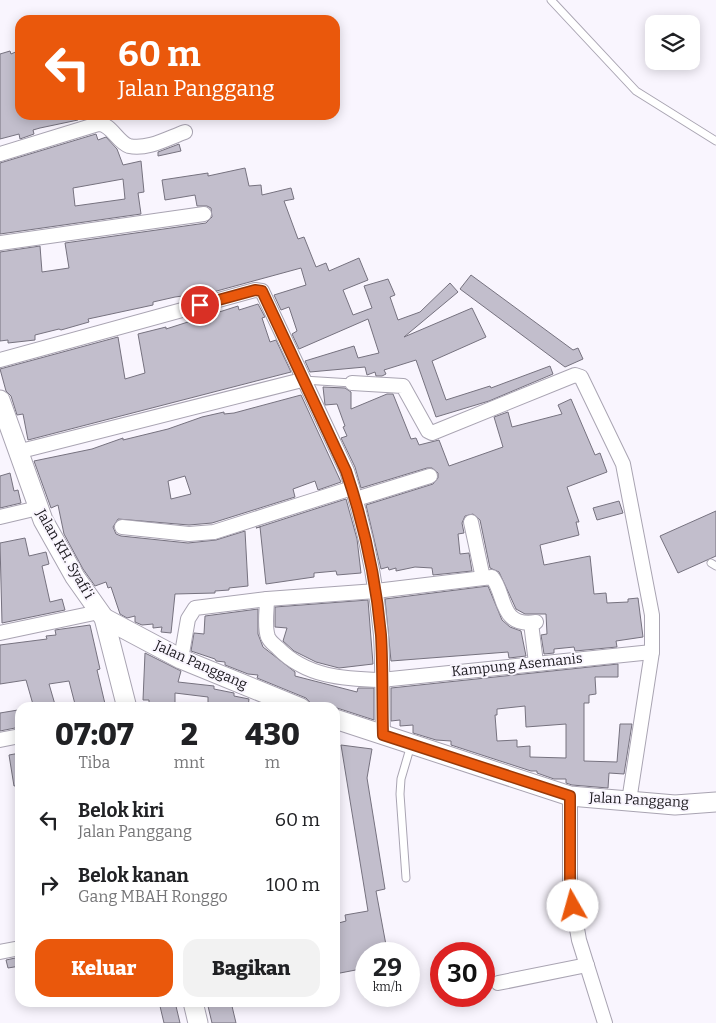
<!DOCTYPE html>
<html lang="id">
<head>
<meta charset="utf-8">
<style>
	body { margin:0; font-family:Bitter,serif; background:#f2f2f2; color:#202124; height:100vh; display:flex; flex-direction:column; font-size:19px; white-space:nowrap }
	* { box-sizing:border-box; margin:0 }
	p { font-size:16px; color:#757577 }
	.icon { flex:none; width:28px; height:28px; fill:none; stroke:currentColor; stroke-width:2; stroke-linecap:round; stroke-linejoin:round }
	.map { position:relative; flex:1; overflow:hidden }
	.details { position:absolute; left:15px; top:702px; width:325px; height:305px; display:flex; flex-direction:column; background:#fff; border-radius:15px; box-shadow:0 2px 12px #0003 }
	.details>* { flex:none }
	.hud { position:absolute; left:15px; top:15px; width:325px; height:105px; border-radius:15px; box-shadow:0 2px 12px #0003; background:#ea580c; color:#fff; overflow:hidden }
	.fabs { position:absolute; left:645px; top:15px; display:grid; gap:10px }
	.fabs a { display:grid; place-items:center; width:55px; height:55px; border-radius:10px; background:#fff; box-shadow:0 2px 12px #0003; font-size:25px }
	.speed { position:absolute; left:355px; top:942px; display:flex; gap:10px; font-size:25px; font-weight:700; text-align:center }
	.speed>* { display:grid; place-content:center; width:65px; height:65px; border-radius:50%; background:#fff; box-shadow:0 2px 12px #0003; line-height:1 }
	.speed small { font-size:12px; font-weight:400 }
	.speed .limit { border:8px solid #d22; background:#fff; color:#111 }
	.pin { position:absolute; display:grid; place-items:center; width:42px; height:42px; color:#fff; margin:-21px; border:2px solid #fff; border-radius:50%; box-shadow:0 1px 5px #0007 }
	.me { position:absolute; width:55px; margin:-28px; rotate:353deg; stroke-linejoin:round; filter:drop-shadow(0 0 4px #0008) }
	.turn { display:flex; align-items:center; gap:18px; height:105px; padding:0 20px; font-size:22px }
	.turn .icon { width:65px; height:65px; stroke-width:2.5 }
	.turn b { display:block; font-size:35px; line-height:42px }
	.eta { display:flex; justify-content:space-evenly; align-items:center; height:85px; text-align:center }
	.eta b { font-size:30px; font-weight:800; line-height:35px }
	.action { display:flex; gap:10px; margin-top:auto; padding:10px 20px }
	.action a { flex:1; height:58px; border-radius:15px; background:#ea580c; color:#fff; font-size:20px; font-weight:800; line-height:58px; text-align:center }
	.action a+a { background:#f2f2f2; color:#202124 }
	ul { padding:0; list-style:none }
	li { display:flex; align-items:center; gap:15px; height:65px; padding:0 20px }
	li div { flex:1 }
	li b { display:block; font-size:19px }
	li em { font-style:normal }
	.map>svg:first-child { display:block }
	.building { fill:#c2becc; stroke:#76727f; fill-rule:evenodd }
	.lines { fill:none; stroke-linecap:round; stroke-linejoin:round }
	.lane-casing { stroke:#a9a4b2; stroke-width:9 }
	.street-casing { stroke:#a9a4b2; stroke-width:16 }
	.secondary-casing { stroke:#a9a4b2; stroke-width:21 }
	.lane { stroke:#fff; stroke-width:7 }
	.street { stroke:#fff; stroke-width:14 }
	.secondary { stroke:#fff; stroke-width:19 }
	.route-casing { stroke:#983908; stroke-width:12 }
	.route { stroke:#ea580c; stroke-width:9 }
	.labels { text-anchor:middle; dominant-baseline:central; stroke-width:4; stroke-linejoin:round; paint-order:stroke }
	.street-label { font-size:14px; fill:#1b191e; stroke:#f9f5fe }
</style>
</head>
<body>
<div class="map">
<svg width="716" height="1023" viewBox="0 0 716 1023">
	<rect width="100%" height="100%" fill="#f9f5fe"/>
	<g class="building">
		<polygon points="20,50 20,115 78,115 78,120 40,128 33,130 34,134 20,139 19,134 0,139 0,54 10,51 11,54"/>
		<path d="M96,134L98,140L106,137L117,149L123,165L141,161L144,192L138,193L141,214L0,234V163ZM123,179L125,199L75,206L73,188Z"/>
		<polygon points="179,144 181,151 158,156 158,152"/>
		<polygon points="245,168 249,186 261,185 262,195 291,188 294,199 284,201 298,239 304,237 316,267 326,263 329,271 359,258 368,280 343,290 353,315 372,308 364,286 388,279 395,295 390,297 398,320 420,312 450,283 458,292 404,337 472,308 486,337 432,361 446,400 490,386 491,388 550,366 553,374 489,401 436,417 416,360 384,370 386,374 382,376 376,376 375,372 367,375 365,367 310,372 305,361 354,346 358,358 379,353 368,319 299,349 292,334 297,331 289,307 281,310 274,295 306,285 301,268 191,298 190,295 175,297 153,302 153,305 88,319 89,322 61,330 59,329 35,335 35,340 8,343 8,340 0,341 0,252 40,246 42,272 69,268 65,243 206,223 212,217 211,208 207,206 197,206 195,195 165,200 162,180 208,173 208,176"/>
		<polygon points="471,275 573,350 578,348 583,359 565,367 460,289"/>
		<polygon points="258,304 265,317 262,318 270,342 276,340 291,372 28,440 23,414 17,415 11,396 6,391 0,369 118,337 125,379 145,373 138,334 166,327 166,329 238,306 239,310"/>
		<polygon points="323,387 345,388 351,392 351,409 387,394 393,394 411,439 416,438 419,445 439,440 449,466 503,447 494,417 508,412 512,427 562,414 558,405 571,399 595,455 600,453 607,472 567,487 579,522 576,522 579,535 540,545 544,565 590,556 594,594 606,593 607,603 628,602 628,599 638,598 643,637 616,641 617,647 575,651 574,647 554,649 554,653 544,654 541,635 547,634 546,614 525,614 516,609 499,572 490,568 480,520 473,514 465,516 462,523 464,533 458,534 460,554 469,553 472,571 433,575 432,568 415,567 396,571 396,568 389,570 388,567 381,569 366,505 433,484 438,478 438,473 432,468 427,468 361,488 355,467 341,438 347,436 343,427 345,426 337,404 325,405"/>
		<path d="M301,395L341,482L318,490L315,481L293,489L295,497L212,523L189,525L118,519L113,527L116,534L121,536L188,543L216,540L245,531L248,586L229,588V590L215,591V593L175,594L171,633L161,632L162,627L153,628V624L142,625L135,622V616L127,618L120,614L111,587L108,588L106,582L95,586L83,569L64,534L58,505L51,508L34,461L92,449L123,438V440L168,429L202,417L224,412V414L234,413ZM185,476L191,494L171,499L168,481Z"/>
		<polygon points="10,473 14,491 18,490 21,503 0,508 0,476"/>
		<polygon points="346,499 357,539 361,573 337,575 336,571 314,573 314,577 266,584 260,527 256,528"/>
		<polygon points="619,501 623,513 597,520 593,508"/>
		<polygon points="716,511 716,556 678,573 660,536"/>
		<polygon points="25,538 29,556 46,552 49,564 42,566 50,602 62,599 65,610 2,623 0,543"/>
		<polygon points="488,586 502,620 510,627 521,631 526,656 509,658 508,652 391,661 385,599"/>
		<polygon points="368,600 373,664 339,668 316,662 294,651 283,641 287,628 275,627 275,607"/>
		<polygon points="258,609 258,634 263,647 295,672 295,676 357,692 358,688 374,688 374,720 337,708 315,708 306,698 257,678 258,675 248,674 225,665 225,662 216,661 215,659 191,651 194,633 204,634 205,616"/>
		<polygon points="90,625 100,669 97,670 106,708 76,708 69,681 49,684 56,708 34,708 26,680 0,684 0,645 47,639 46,636 56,635 55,630"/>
		<polygon points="145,653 181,671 178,682 214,686 214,689 234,693 234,696 249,699 248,708 208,708 208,697 175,693 175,708 149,708 149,700 143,700"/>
		<path d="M618,664V677H595L596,694L589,695V703H584V761L617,762L620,724H632L624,774L609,773L608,788L572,785L566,783V779H554L537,773V771H531L451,745V741L436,740L413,733V725L400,726V720L391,721V688ZM525,706L526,727L566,724V758L530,757V746L517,747V740L497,741L495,715H497V709Z"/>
		<polygon points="18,710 20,727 0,731 0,713"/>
		<polygon points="341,745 372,749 367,778 385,889 376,891 386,945 382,946 383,954 366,954 366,968 335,974 335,924 346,921 345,915 368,911"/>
		<polygon points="20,753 20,785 14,786 9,755"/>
		<polygon points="20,957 20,966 8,968 6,960"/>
		<polygon points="159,1002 175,1002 180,1023 164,1023"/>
		<polygon points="207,1002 231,1002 236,1023 212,1023"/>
	</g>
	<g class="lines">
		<g class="lane-casing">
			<g id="lane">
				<polyline points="551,0 636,91 716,141"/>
				<polyline points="303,380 352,383"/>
				<polyline points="711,563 716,566"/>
				<polyline points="406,878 400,794 401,779 411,745"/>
			</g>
		</g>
		<g class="street-casing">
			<g id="street">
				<path d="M0,154L98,124C111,123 117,142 129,146C148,150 168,138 185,132"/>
				<polyline points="0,243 204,214"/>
				<path d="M0,360L255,290L262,291L347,471C364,524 376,580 381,635C383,668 382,702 383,735"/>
				<polyline points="352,383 403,386 428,431 432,433 575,375 581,377 623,464 652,615 652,652 629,801"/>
				<polyline points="17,452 302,380"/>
				<polyline points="356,499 430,476"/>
				<polyline points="0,517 38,508"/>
				<polyline points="471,522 483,578"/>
				<polyline points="122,527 189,534 214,532 352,488"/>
				<path d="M267,599C267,610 264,626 268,637C270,642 275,645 278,648C306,677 344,679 381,680L652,652"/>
				<polyline points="531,623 536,663"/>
				<polyline points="0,633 99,612"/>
				<path d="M181,659L188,619L195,608L267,599L376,591L492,577C506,594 499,628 536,622"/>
				<polyline points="0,740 20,736"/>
				<polyline points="570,796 570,889 579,940 605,1023"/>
				<polyline points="0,952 20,948"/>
				<polyline points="498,983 587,965"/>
			</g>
		</g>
		<g class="secondary-casing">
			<g id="secondary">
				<polyline points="0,400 43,520 75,577 104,618 127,708"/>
				<polyline points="104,618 181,659 301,708"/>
				<polyline points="335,719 570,796 675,805 716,802"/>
				<polyline points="193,1002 198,1023"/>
			</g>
		</g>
		<use href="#lane" class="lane"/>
		<use href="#street" class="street"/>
		<use href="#secondary" class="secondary"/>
	</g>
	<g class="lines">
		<g class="route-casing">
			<path id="route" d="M200,305L255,290L262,291L346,471C364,524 376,580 381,635C383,668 382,702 383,735L570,796V889L573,906"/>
		</g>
		<use href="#route" class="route"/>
	</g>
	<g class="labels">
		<g class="street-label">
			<text transform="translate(65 554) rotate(60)">Jalan KH. Syafi'i</text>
			<text transform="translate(201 665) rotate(24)">Jalan Panggang</text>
			<text transform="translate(517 665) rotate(-6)">Kampung Asemanis</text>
			<text transform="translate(639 800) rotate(3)">Jalan Panggang</text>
		</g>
	</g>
</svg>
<div class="fabs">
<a><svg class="icon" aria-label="layers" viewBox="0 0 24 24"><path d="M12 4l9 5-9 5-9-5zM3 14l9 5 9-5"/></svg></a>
</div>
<div class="speed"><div>29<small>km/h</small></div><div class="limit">30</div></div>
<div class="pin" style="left:200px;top:305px;background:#d93025"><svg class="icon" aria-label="arrive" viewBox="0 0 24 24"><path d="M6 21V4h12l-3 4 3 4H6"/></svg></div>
<svg class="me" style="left:573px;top:906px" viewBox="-20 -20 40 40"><circle r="19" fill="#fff"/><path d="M0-13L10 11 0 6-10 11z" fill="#ea580c"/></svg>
<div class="hud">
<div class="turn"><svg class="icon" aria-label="left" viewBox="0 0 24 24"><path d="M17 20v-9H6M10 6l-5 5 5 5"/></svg><div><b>60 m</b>Jalan Panggang</div></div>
</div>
<section class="details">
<div class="eta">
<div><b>07:07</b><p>Tiba</p></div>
<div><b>2</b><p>mnt</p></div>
<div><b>430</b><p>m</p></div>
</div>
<ul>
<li><svg class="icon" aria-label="left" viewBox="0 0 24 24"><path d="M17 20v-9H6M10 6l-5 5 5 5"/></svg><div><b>Belok kiri</b><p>Jalan Panggang</p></div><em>60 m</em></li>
<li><svg class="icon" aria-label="right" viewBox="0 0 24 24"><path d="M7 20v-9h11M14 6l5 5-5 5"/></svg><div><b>Belok kanan</b><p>Gang MBAH Ronggo</p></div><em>100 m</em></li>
</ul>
<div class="action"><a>Keluar</a><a>Bagikan</a></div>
</section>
</div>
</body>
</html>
